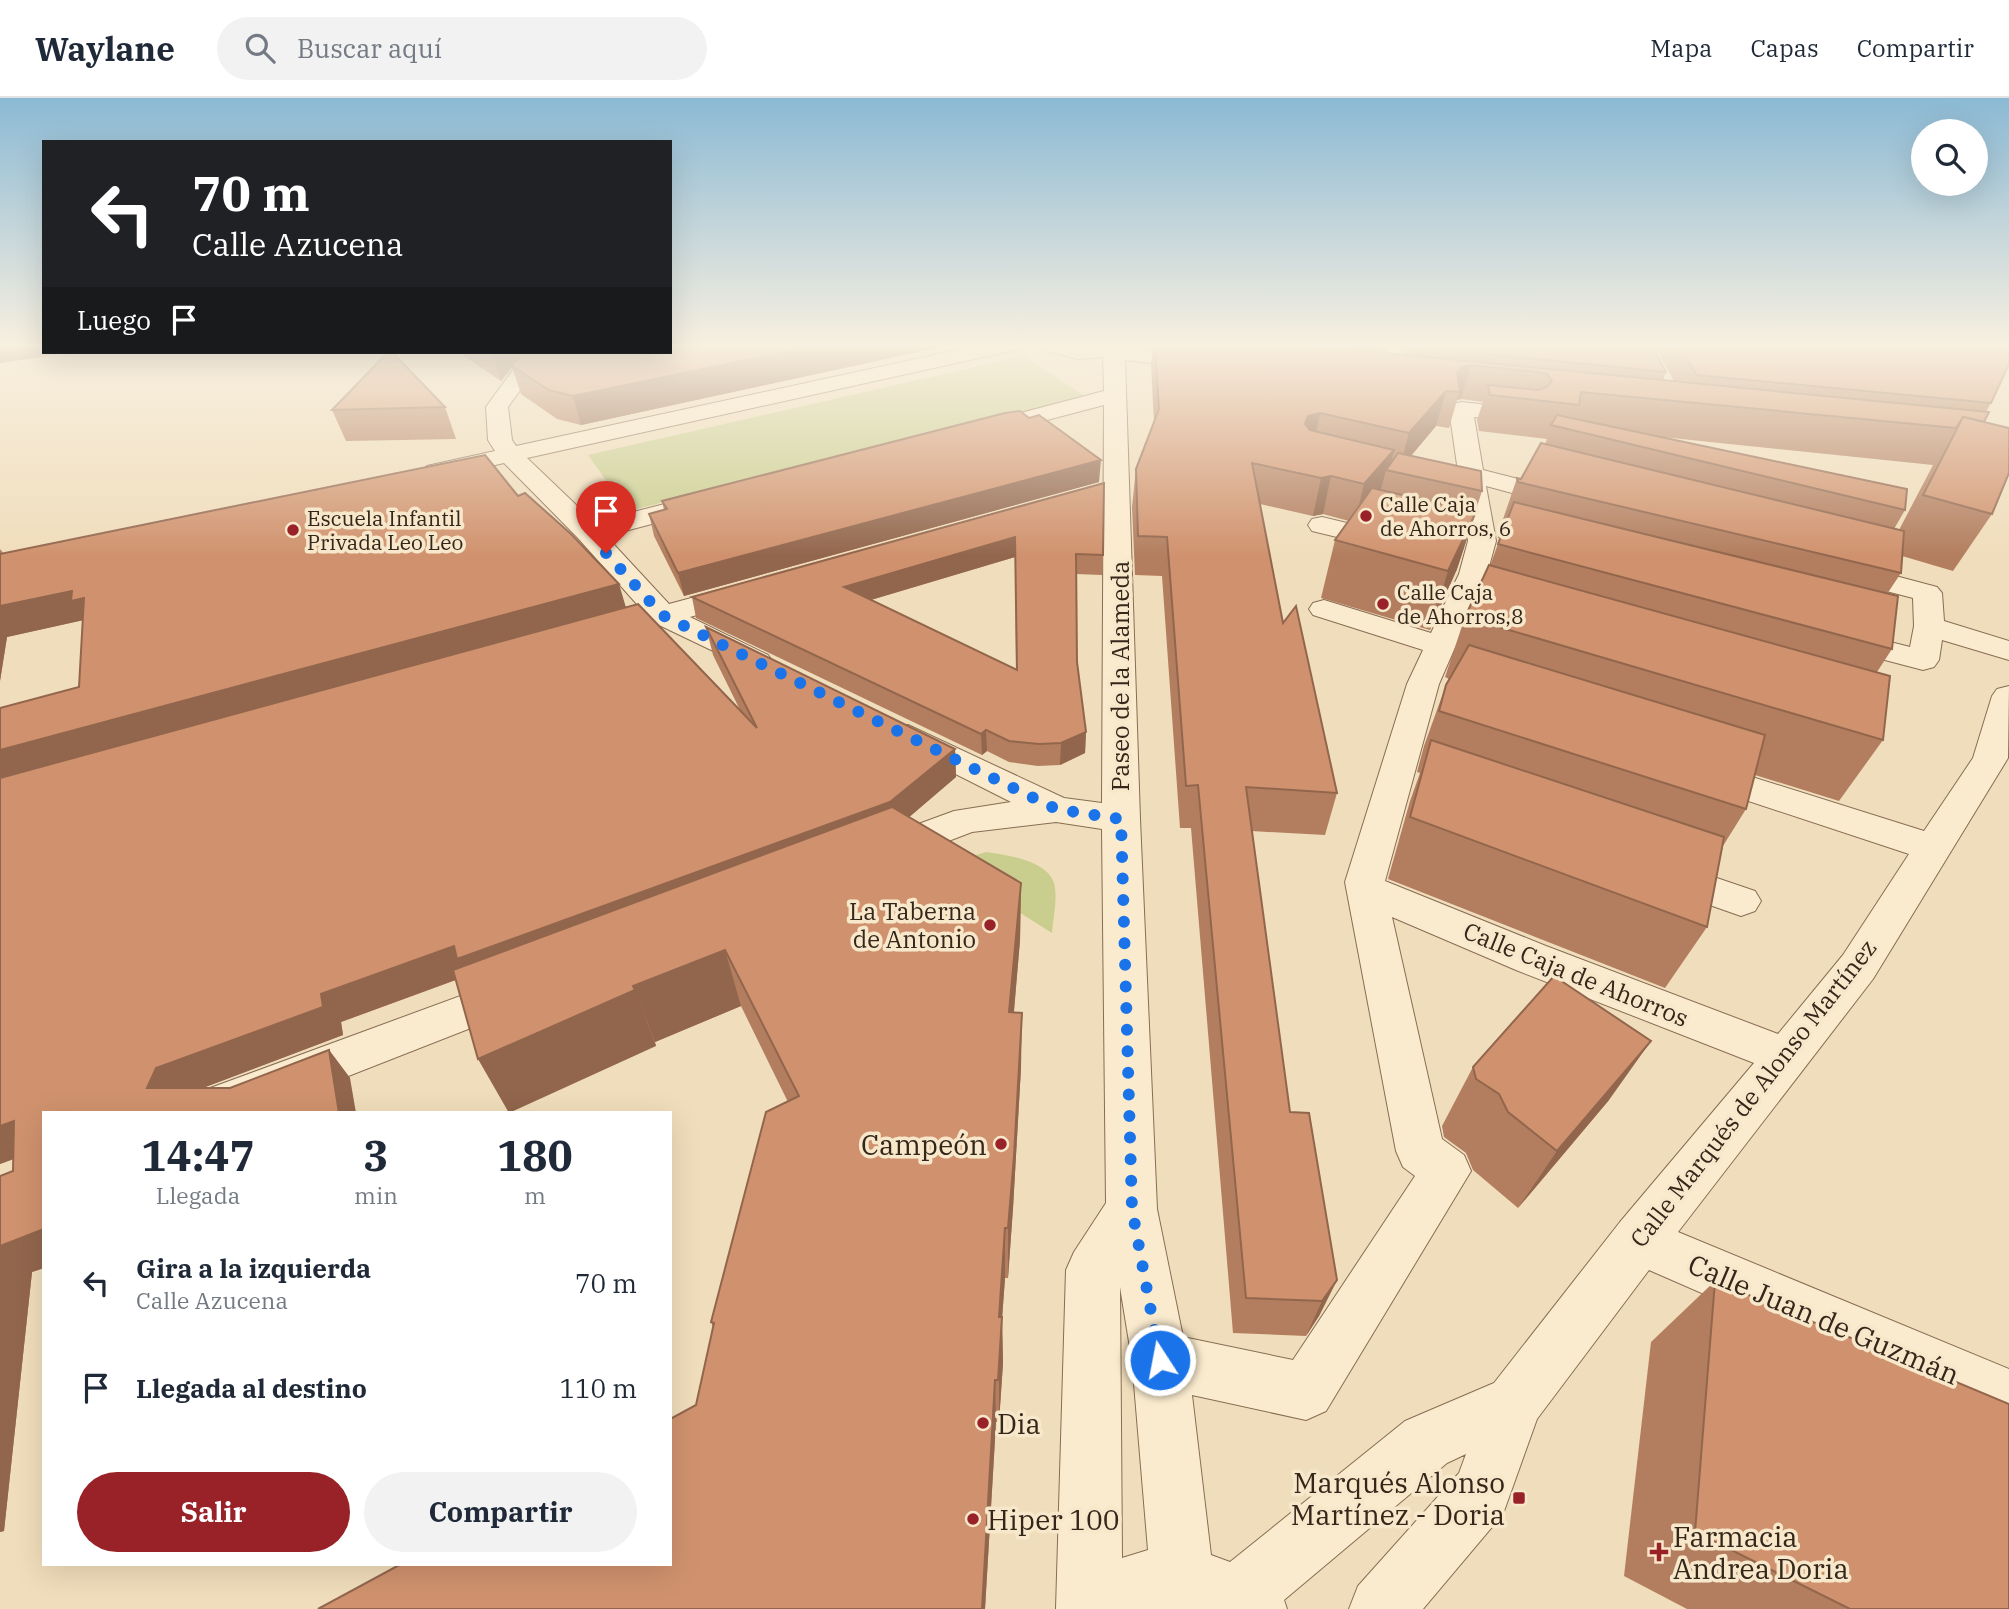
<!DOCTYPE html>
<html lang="es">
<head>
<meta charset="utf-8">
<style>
	body { margin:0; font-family:"IBM Plex Serif",serif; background:#f2f2f3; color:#1f2937; height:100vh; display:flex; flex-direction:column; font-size:26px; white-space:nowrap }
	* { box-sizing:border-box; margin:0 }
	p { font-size:23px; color:#747a83 }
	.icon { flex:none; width:38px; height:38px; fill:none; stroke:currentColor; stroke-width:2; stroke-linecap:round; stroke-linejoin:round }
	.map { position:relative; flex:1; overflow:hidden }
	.drawer { position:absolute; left:42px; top:1013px; width:630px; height:455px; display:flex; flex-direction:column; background:#fff; border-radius:0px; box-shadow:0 7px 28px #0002 }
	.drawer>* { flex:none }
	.banner { position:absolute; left:42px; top:42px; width:630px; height:214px; border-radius:0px; box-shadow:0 7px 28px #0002; background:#202124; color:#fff; overflow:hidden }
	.buttons { position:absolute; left:1911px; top:21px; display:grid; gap:14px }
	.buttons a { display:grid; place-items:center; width:77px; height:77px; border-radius:50%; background:#fff; box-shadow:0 7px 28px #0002; font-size:35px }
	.pin { position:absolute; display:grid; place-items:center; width:60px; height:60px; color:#fff; margin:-72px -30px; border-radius:50% 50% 50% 0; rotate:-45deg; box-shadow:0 0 7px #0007 }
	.pin .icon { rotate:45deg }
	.me { position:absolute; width:77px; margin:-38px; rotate:349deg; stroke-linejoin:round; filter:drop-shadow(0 0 5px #0008) }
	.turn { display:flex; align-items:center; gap:24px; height:147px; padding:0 35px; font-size:32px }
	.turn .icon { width:91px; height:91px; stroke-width:2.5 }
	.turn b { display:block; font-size:49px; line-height:60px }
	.then { display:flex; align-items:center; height:66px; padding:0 35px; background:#0003; gap:14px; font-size:26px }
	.eta { display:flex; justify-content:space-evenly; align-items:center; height:119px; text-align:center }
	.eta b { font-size:42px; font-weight:800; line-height:49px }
	.button { display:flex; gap:14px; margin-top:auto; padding:14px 35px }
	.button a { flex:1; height:80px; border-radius:42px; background:#992128; color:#fff; font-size:28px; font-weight:800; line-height:80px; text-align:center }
	.button a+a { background:#f2f2f3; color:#1f2937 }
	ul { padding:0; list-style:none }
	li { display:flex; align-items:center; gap:21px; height:105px; padding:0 35px }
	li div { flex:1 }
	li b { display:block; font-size:26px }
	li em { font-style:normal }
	header { display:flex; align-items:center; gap:42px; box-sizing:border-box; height:98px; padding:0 35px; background:#fff; border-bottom:2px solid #e0e1e3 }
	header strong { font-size:33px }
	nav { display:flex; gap:38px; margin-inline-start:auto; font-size:24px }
	.search { width:490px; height:63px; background:#f2f2f3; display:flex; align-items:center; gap:18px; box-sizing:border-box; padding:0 24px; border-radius:38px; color:#747a83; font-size:26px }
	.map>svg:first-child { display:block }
	.green { fill:#c9ce8f }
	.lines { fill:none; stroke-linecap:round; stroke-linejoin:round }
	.minor-casing { stroke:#876d54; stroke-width:2 }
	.minor { fill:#fbebce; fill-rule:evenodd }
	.wall { fill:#b37e5f; fill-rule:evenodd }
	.shaded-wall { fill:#92664d }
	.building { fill:#d0926e; stroke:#92664d; stroke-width:2; fill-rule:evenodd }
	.route { stroke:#1a73e8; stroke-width:12; stroke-dasharray:0 21.6 }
	.poi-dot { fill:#992128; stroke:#f7e8cb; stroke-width:2.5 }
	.labels { text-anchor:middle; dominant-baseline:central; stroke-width:7; stroke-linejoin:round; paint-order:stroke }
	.far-poi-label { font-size:21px; fill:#35261a; stroke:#f7e8cb; text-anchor:start }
	.street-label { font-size:24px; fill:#35261a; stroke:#f7e8cb }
	.poi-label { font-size:24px; fill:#35261a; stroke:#f7e8cb; text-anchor:end }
	.near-poi-label { font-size:28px; fill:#35261a; stroke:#f7e8cb; text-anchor:start }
	.near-street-label { font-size:28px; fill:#35261a; stroke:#f7e8cb }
</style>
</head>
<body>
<header>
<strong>Waylane</strong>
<div class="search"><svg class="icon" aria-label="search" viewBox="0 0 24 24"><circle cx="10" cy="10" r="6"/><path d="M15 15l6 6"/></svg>Buscar aquí</div>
<nav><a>Mapa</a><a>Capas</a><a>Compartir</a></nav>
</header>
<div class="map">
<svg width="2009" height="1511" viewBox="0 0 2009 1511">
	<rect width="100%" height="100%" fill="#f0ddbb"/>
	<g class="green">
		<polygon points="1023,258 1086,299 628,413 588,357"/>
		<path d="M986,754C1006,757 1047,762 1054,785C1058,799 1053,820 1052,835L944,767Z"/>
	</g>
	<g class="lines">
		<g class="minor-casing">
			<g id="minor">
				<polygon points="985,246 1025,246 1015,252 527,360 594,424 700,397 709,399 713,405 709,411 606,438 669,506 743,486 753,489 758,495 753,501 690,519 768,557 773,564 768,571 757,574 659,527 602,543 591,541 587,534 591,527 643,513 578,440 504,365 436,381 427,378 423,373 427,368 495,353 488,342 486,309 526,254 548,254 508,309 512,342 516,348"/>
				<path d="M1034,246H1100L1202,259L1213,265L1202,271L1125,262L1140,721L1157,1111L1183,1239L1293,1262L1415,1078L1403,1069L1396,1053L1345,784L1407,586L1423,552L1313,517L1309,511L1313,505L1324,502L1431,535L1459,476L1468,443L1449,311L1453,306L1461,304L1525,311L1533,313L1537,318L1533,323L1525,325L1474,319L1483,372L1573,395L1577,401L1573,407L1564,409L1486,388L1496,443L1487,476L1439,586L1385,783L1546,848L1778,936L1843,857L1909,756L1688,683L1683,675L1688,667L1701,663L1714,667L1924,733L1973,660L1992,598L1997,591L2009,588L2008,660L1873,881L1678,1134L2009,1271V1329L1649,1172L1537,1321L1503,1416L1423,1511H1349L1358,1488L1459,1375L1466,1356L1447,1365L1284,1502L1287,1511H1056L1066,1172L1074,1154L1106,1105L1102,731L1056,724L972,734L886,767L872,763L867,753L872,743L954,713L1011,704L896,646L891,638L896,630L908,627L1064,700L1102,705L1104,307L979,340L971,338L967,333L971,328L1104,293L1103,259L1077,261L1037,250ZM1392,819L1516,872L1754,965L1620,1124L1494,1285L1405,1323L1230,1464L1211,1457L1192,1297L1306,1322L1326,1313L1471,1073L1464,1057L1442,1041ZM1120,1189L1132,1262L1148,1452L1122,1460Z"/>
				<polygon points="1379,246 1399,246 1411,285 1408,290 1400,292 1389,285"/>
				<polygon points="1322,419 1401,438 1405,444 1401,450 1391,452 1312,433 1308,427 1312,421"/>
				<polygon points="1843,464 1937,489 1942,495 1944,523 2009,543 2009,562 1942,542 1939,562 1934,569 1923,572 1828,547 1824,540 1828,533 1839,531 1910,549 1914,528 1913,500 1833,479 1829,473 1833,467"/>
				<polygon points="1664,762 1755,793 1761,803 1755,813 1741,818 1650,786 1644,776 1650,766"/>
				<polygon points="512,879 527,884 534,896 527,908 254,1015 176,1015 183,1000"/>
			</g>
		</g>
		<use href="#minor" class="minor"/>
	</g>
	<g class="wall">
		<polygon points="670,246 954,246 581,327 557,321 521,296 512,269 501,283 464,258 463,254 520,254 520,257"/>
		<path d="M1139,246H1388L1387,255L1404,257L1400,246H1651L1666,274L1663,282L1674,283L1653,246H2009L1991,305L1986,314L1984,324L1992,416L1953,473L1902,458L1901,475L1887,496L1892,551L1877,574L1883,642L1839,703L1755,677L1746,711L1723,748L1707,829L1665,890L1388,781L1410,703L1420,675L1417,674L1424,648L1446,587L1449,581L1445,579L1465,519L1490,468L1500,440H1498V436L1517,380L1521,381L1545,346L1547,341L1479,333L1477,322L1483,304L1461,301L1457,302L1449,330L1436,328L1411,358L1482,393L1457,471L1430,532L1321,500L1335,442L1349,423L1323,416L1313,418L1260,406L1283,525L1337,695L1325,737L1251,733L1290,1014L1337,1182L1319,1218L1306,1238L1233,1235L1191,730H1180L1162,478L1135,477L1132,409L1136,371L1154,324L1151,266L1153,248ZM1662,339L1933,367L1899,432L1894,431L1905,412Z"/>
		<polygon points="445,309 456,341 346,343 332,312"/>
		<polygon points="1099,384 684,498 654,438 649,416 664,412 662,403"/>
		<path d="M1104,385L1103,457L1102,477L1076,476L1077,564L1086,634L1085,655L1060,667L1038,668L1009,664L987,653L982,657L696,520L692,499ZM1015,459L1016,572L871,502Z"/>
		<polygon points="518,398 626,509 740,612 713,557 706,529 955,651 956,679 909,719 1021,785 1020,842 1014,914 1021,970 1013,1110 1008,1180 1005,1180 1002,1221 1003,1265 999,1324 996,1324 985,1511 318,1511 696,1307 713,1229 711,1224 788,1004 741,908 655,944 656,948 456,882 341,924 343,937 202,990 230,990 329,952 350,980 44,1015 44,1170 32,1174 4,1433 0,1434 0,1078 13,1073 13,1061 0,1066 0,610 79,589 83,522 7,539 0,583 0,451 4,456"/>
		<polygon points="1473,969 1609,1002 1518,1110 1473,1072 1466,1055 1444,1039 1442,1028"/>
		<polygon points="1715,1183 2009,1511 1687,1511 1624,1478 1651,1244"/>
	</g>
	<g class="shaded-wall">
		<polygon points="0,246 44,246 44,254 68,254 68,255 0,265"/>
		<polygon points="823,246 954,246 581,327 573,298"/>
		<polygon points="492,254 520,254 521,257 501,283"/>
		<polygon points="1471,267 1461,301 1457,302 1460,294 1457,274 1462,269"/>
		<polygon points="1446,293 1436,328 1399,372 1409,335"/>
		<polygon points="1320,315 1313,351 1305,326 1308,318"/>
		<polygon points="1394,352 1389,373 1386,372 1380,395 1355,424 1364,386"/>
		<polygon points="1101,362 1099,384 684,498 678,475"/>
		<polygon points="1331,378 1323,416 1313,418 1321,380"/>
		<polygon points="1476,414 1457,471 1430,532 1448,473"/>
		<polygon points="1015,439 1015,459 847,509 844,489"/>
		<polygon points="619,486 627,513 0,687 0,652"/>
		<polygon points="72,493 84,500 84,522 7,539 0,583 0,508"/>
		<polygon points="986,632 987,653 982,657 981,636"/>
		<polygon points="1086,634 1085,655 1060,667 1061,645"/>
		<polygon points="955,651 956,679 893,733 466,878 341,924 343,937 182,998 147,990 156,970 321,896"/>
		<polygon points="1021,785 1020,842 1009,969 1009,914"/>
		<polygon points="725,852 741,908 655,944 633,888"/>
		<polygon points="635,892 656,948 509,1015 478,961"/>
		<polygon points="1022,915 1021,970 1013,1110 1008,1180 1008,1130"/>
		<polygon points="1651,943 1609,1002 1518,1110 1557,1053"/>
		<polygon points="329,952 350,980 356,1015 339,1015"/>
		<polygon points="14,1023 44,1050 0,1066 0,1028"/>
		<polygon points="1005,1130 1005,1180 1002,1221 1003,1265 999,1324 999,1219"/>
		<polygon points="44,1131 44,1170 32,1174 4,1433 0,1434 0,1148"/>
		<polygon points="1337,1182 1319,1218 1306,1238 1322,1203"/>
		<polygon points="995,1282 996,1324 985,1511 982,1511"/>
	</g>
	<g class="building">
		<polygon points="670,246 823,246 573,298 549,292 512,268 523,254 670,254"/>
		<polygon points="1155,246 1293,246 1989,314 1984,324 1963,319 1956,330 1581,294 1579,307 1490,297 1488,287 1538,292 1547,289 1552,283 1547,276 1537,274 1471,267 1462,269 1457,274 1460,294 1446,293 1409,335 1320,315 1308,318 1305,326 1310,332 1394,352 1364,386 1331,378 1321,380 1252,365 1283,525 1296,508 1337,695 1246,689 1290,1014 1309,1015 1337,1182 1322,1203 1246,1200 1198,687 1186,688 1167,439 1138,438 1136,371 1159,311"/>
		<polygon points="1416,246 1651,246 1666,274 1417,249"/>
		<polygon points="1678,246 2009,246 2009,266 1991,305 1697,277"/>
		<polygon points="388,254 392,254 445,309 332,312"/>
		<polygon points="1020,313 1029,320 1039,317 1101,362 678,475 649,416 667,411 662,403 1005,315"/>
		<polygon points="1557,317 1907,391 1905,412 1551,327"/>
		<polygon points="1963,319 2009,330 2009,375 1992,416 1923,397"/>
		<polygon points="1541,345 1904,433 1901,475 1518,384 1517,380 1521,381"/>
		<polygon points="1398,355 1481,373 1482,393 1386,372"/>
		<polygon points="485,357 518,398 525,395 571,436 619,486 0,652 0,610 79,589 84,500 71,503 72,493 0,508 0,456"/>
		<path d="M1104,385L1103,457L1076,456L1077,564L1086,634L1061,645L1039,646L1009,643L986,632L981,636L692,499ZM1015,439L1017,572L844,489Z"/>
		<polygon points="1372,390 1476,414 1448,473 1335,442"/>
		<polygon points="1514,404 1898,498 1892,551 1498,446"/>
		<polygon points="1489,467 1890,578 1883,642 1465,519"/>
		<polygon points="638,506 757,630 706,529 955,651 890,704 457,861 454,848 321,896 323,909 156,970 147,990 230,990 329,952 339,1015 44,1015 44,1131 0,1148 0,1078 13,1073 14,1023 0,1028 0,680"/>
		<polygon points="1469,547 1765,637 1746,711 1439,613 1446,587"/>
		<polygon points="1431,642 1724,739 1707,829 1410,719"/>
		<polygon points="892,709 1021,785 1009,914 1022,915 1014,1058 1008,1130 1005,1130 999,1219 1002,1219 998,1282 995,1282 982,1511 318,1511 401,1466 670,1466 670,1321 696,1307 714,1225 711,1224 766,1014 799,998 725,852 633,888 635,892 478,961 453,872"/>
		<polygon points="1554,878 1651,943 1557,1053 1508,1014 1499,996 1476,981 1473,969"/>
		<polygon points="1715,1183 2009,1306 2009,1511 1850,1511 1695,1434"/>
	</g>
	<linearGradient id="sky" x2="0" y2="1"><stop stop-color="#8bb9d4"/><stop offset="0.54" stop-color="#f8f0e0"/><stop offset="1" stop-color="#f8f0e0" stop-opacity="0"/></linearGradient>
	<rect width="2009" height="458" fill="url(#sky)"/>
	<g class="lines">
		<polyline class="route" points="606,455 662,517 1056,711 1121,721 1132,1111 1160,1262"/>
	</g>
	<g class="poi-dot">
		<circle cx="1366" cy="418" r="7"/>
		<circle cx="293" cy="432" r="7"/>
		<circle cx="1383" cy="506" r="7"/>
		<circle cx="990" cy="827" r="7"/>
		<circle cx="1001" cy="1046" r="7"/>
		<circle cx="983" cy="1325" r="7"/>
		<rect x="1512" y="1393" width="14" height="14" rx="3.5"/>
		<circle cx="973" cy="1421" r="7"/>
		<path d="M1655.5 1443.5h7v7h7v7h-7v7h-7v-7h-7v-7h7z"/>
	</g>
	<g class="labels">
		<g class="far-poi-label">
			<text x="1380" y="406">Calle Caja<tspan x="1380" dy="24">de Ahorros, 6</tspan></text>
			<text x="307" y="420">Escuela Infantil<tspan x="307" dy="24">Privada Leo Leo</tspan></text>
			<text x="1397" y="494">Calle Caja<tspan x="1397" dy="24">de Ahorros,8</tspan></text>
		</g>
		<g class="street-label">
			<text transform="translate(1120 578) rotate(-90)">Paseo de la Alameda</text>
			<text transform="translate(1576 876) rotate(22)">Calle Caja de Ahorros</text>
			<text transform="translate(1753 995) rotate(-52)">Calle Marqués de Alonso Martínez</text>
		</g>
		<g class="poi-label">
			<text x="976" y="813">La Taberna<tspan x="976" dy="28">de Antonio</tspan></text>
		</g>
		<g class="near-poi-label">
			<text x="987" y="1046" text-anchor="end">Campeón</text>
			<text x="997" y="1325">Dia</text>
			<text x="1505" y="1384" text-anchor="end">Marqués Alonso<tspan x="1505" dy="32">Martínez - Doria</tspan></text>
			<text x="987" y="1421">Hiper 100</text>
			<text x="1673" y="1438">Farmacia<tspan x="1673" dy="32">Andrea Doria</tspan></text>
		</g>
		<g class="near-street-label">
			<text transform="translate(1824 1221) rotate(23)">Calle Juan de Guzmán</text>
		</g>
	</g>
</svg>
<div class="buttons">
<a><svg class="icon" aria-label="search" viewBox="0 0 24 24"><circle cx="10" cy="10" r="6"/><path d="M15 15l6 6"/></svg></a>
</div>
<div class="pin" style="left:606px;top:455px;background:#d93025"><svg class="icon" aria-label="arrive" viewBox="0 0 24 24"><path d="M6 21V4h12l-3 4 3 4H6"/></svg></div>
<svg class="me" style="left:1160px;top:1262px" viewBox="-20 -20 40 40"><circle r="17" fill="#1a73e8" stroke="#fff" stroke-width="3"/><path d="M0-11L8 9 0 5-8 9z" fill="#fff"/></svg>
<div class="banner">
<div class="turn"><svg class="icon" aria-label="left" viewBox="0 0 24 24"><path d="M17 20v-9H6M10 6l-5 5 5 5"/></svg><div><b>70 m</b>Calle Azucena</div></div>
<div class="then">Luego<svg class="icon" aria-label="arrive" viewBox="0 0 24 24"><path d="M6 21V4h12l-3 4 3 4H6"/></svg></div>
</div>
<section class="drawer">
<div class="eta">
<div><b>14:47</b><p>Llegada</p></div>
<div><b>3</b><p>min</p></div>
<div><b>180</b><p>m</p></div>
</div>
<ul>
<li><svg class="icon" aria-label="left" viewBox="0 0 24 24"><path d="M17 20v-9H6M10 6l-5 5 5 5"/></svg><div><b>Gira a la izquierda</b><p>Calle Azucena</p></div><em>70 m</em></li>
<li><svg class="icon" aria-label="arrive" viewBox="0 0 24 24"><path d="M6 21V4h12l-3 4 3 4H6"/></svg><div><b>Llegada al destino</b></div><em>110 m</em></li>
</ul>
<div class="button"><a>Salir</a><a>Compartir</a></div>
</section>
</div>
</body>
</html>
